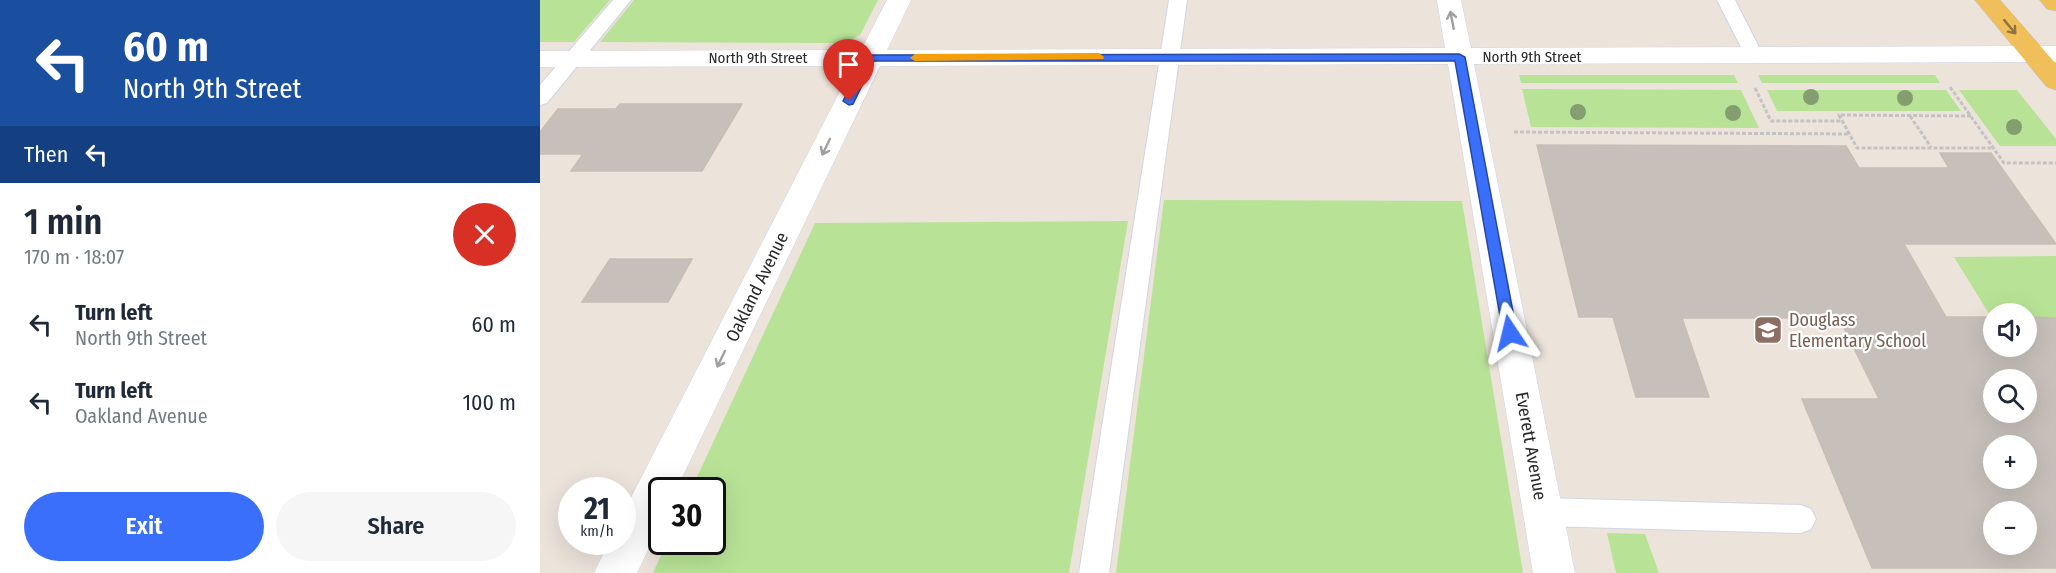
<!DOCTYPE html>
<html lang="en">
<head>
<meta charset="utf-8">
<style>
	body { margin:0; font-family:"Fira Sans Condensed",sans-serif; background:#f6f6f7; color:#1f2937; height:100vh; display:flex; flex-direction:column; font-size:22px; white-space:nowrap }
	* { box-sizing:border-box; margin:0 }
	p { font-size:20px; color:#747a83 }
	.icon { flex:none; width:33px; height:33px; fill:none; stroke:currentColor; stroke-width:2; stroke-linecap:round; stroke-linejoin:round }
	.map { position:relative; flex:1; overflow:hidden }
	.sheet { display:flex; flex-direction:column; background:#fff; width:540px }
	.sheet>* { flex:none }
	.banner { background:#1a4fa0; color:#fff; overflow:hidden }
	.controls { position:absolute; left:1443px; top:303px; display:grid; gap:12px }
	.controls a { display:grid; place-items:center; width:54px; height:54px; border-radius:50%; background:#fff; box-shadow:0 6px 24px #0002; font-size:30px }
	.speed { position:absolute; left:18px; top:477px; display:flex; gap:12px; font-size:30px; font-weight:700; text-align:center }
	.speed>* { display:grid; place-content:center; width:78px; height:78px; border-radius:50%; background:#fff; box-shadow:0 6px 24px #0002; line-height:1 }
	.speed small { font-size:15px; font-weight:400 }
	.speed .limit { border:3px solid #111; border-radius:9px; background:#fff; color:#111 }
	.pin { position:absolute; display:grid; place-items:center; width:51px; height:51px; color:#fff; margin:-62px -26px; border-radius:50% 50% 50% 0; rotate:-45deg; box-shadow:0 0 6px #0007 }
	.pin .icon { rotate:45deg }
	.me { position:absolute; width:66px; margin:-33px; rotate:350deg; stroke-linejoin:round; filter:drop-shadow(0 0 4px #0008) }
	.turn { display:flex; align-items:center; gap:21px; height:126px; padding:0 24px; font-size:27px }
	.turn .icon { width:78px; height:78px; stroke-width:2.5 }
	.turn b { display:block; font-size:42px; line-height:51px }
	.then { display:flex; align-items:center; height:57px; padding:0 24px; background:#0003; gap:12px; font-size:22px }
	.round { display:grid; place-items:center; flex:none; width:63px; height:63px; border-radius:32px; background:#f6f6f7 }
	.headline { display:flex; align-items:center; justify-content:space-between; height:102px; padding:0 24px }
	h1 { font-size:36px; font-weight:600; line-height:45px }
	.cta { display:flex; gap:12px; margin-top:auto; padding:12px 24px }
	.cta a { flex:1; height:69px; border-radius:36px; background:#396ffb; color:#fff; font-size:24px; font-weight:600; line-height:69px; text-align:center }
	.cta a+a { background:#f6f6f7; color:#1f2937 }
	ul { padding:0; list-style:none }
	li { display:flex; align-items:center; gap:18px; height:78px; padding:0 24px }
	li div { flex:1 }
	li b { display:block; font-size:22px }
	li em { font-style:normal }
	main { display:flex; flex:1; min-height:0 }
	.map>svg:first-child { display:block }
	.green { fill:#b8e396 }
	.building { fill:#c7c0ba; stroke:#c7beb4; stroke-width:1.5; fill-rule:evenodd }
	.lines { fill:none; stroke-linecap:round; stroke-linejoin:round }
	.service-casing { stroke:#d0d5e2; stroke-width:2 }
	.minor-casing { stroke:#d0d5e2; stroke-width:1 }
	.primary-casing { stroke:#c3c3c3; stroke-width:1 }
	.path { stroke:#c3c3c3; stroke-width:3; stroke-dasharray:4 2; stroke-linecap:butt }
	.service { fill:#fff; fill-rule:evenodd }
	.minor { fill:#fff; fill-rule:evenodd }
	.primary { fill:#f1bf5a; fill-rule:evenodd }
	.tree { fill:#859e70 }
	.oneway { stroke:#9f9f9f }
	.oneway2 { stroke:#8d7442 }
	.route { fill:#396ffb; stroke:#2548a3; stroke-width:1.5 }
	.slow { fill:#f59e0b }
	.labels { text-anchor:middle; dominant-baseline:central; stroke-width:4.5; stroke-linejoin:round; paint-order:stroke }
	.far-street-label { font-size:15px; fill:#292929; stroke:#fff }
	.street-label { font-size:18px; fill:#292929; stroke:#fff }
	.education-label { font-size:18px; fill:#785e54; stroke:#fff; text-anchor:start }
</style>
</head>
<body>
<main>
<section class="sheet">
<div class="banner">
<div class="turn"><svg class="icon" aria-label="left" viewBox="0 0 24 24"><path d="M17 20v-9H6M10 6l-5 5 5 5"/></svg><div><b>60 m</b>North 9th Street</div></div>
<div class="then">Then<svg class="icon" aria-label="left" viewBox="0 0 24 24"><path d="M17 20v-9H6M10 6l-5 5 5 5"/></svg></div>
</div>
<div class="headline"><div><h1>1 min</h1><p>170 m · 18:07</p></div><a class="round" style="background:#d93025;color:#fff"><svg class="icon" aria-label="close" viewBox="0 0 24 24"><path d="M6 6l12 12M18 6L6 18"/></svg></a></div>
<ul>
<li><svg class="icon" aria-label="left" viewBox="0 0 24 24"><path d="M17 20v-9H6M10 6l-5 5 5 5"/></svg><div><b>Turn left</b><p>North 9th Street</p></div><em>60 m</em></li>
<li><svg class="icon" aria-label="left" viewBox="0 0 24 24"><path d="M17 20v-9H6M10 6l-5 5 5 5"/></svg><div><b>Turn left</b><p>Oakland Avenue</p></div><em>100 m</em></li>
</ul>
<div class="cta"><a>Exit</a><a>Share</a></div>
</section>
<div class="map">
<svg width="1516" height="573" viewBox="0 0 1516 573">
	<rect width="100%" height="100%" fill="#ece3db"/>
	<g class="green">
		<polygon points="0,0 70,0 34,42 0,42"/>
		<polygon points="94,0 338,0 320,35 303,43 60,42"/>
		<polygon points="979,75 1194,75 1198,83 981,83"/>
		<polygon points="1218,75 1395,75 1400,83 1222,83"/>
		<polygon points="982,89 1201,90 1219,128 991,127"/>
		<polygon points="1227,90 1406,90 1421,111 1237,111"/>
		<polygon points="1419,90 1477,90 1516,139 1516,146 1460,146"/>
		<polygon points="624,200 922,201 983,573 576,573"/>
		<polygon points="588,221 529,573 113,573 127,542 172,542 172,490 151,490 275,223"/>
		<polygon points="1516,256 1516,318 1487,317 1486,314 1454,314 1453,317 1451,317 1414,257"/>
		<polygon points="1067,533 1105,534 1119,573 1076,573"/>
	</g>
	<g class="building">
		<polygon points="80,104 202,104 162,171 31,171 43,154 0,154 0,132 18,109 76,109"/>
		<path d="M997,145L1306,146L1319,168H1409L1400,153H1451L1516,244H1364L1406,317H1454V346H1486V317L1516,318V568H1332L1262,399H1339L1299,318H1142L1169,397H1096L1073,317H1039ZM1454,380H1486V412H1454ZM1454,446H1486V478H1454ZM1454,512H1486V544H1454Z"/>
		<polygon points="70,259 152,259 128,302 42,302"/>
	</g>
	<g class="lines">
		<g class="service-casing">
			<g id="service">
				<polygon points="73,0 91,0 7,103 0,105 0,85"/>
				<polygon points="629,0 647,0 569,573 539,573"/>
				<polygon points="1177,0 1195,0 1224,57 1222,61 1208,61"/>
				<polygon points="1003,498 1261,505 1271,509 1276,519 1271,529 1261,533 1003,526 993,522 989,512 993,502"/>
			</g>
		</g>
		<g class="minor-casing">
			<polygon id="minor" points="347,0 371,0 347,50 905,48 897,0 921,0 931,48 1516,46 1516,62 934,64 1035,573 993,573 908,64 340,66 136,490 122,490 122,521 97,573 54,573 69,542 82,542 82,515 313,66 0,67 0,51 321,50"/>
		</g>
		<g class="primary-casing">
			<g id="primary">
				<polygon points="1435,0 1460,0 1516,64 1516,90 1507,87"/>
				<polygon points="1500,0 1516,0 1516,11 1507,9"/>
			</g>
		</g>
		<g class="path">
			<polyline points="1410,87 1464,163 1516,163"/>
			<polyline points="1215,88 1231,121 1301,121"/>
			<polyline points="1370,116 1391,147"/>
			<polyline points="1431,116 1299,115 1317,148 1454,148"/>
			<polyline points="974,132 1309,134"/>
		</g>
		<use href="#service" class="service"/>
		<use href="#minor" class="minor"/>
		<use href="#primary" class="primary"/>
	</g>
	<g class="tree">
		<circle cx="1271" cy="97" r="8"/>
		<circle cx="1365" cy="98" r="8"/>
		<circle cx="1038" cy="112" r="8"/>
		<circle cx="1193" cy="113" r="8"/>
		<circle cx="1474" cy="127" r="8"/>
	</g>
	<defs><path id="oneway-shaft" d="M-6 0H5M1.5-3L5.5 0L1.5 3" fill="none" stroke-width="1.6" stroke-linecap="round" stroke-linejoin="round" transform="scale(1.5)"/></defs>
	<g class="oneway">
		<use href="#oneway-shaft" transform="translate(912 20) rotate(-101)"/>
		<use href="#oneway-shaft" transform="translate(286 147) rotate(116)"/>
		<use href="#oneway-shaft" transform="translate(181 359) rotate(116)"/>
	</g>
	<use class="oneway2" href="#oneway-shaft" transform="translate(1470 27) rotate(50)"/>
	<polygon class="route" points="919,54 925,57 977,333 975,337 965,337 963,333 915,61 334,61 313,104 309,105 303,101 325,58 330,55"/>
	<polygon class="slow" points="559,53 564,57 563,59 375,61 370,58 375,54"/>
	<defs>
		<g id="school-square" transform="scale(1.5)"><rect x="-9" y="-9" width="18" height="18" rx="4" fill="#8d6e63" stroke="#fff"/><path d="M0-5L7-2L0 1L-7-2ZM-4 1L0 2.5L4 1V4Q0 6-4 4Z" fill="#fff"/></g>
	</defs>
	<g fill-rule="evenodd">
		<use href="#school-square" x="1228" y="330"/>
	</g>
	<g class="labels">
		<g class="far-street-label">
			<text x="992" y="57">North 9th Street</text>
			<text x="218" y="58">North 9th Street</text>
		</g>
		<g class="street-label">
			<text transform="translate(217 287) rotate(-64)">Oakland Avenue</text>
			<text transform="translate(991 446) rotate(80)">Everett Avenue</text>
		</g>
		<g class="education-label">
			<text x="1249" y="320">Douglass<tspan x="1249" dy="21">Elementary School</tspan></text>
		</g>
	</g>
</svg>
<div class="controls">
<a><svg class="icon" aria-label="sound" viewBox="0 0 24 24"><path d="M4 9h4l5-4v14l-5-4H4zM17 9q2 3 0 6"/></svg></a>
<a><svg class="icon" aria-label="search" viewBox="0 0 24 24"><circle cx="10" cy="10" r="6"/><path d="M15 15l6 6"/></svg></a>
<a>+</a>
<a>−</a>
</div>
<div class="speed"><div>21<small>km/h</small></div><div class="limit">30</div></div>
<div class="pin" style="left:309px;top:101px;background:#d93025"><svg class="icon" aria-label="arrive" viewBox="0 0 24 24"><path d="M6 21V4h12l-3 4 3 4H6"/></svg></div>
<svg class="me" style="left:970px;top:333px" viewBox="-20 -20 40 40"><path d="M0-17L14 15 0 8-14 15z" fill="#396ffb" stroke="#fff" stroke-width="4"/></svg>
</div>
</main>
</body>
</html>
